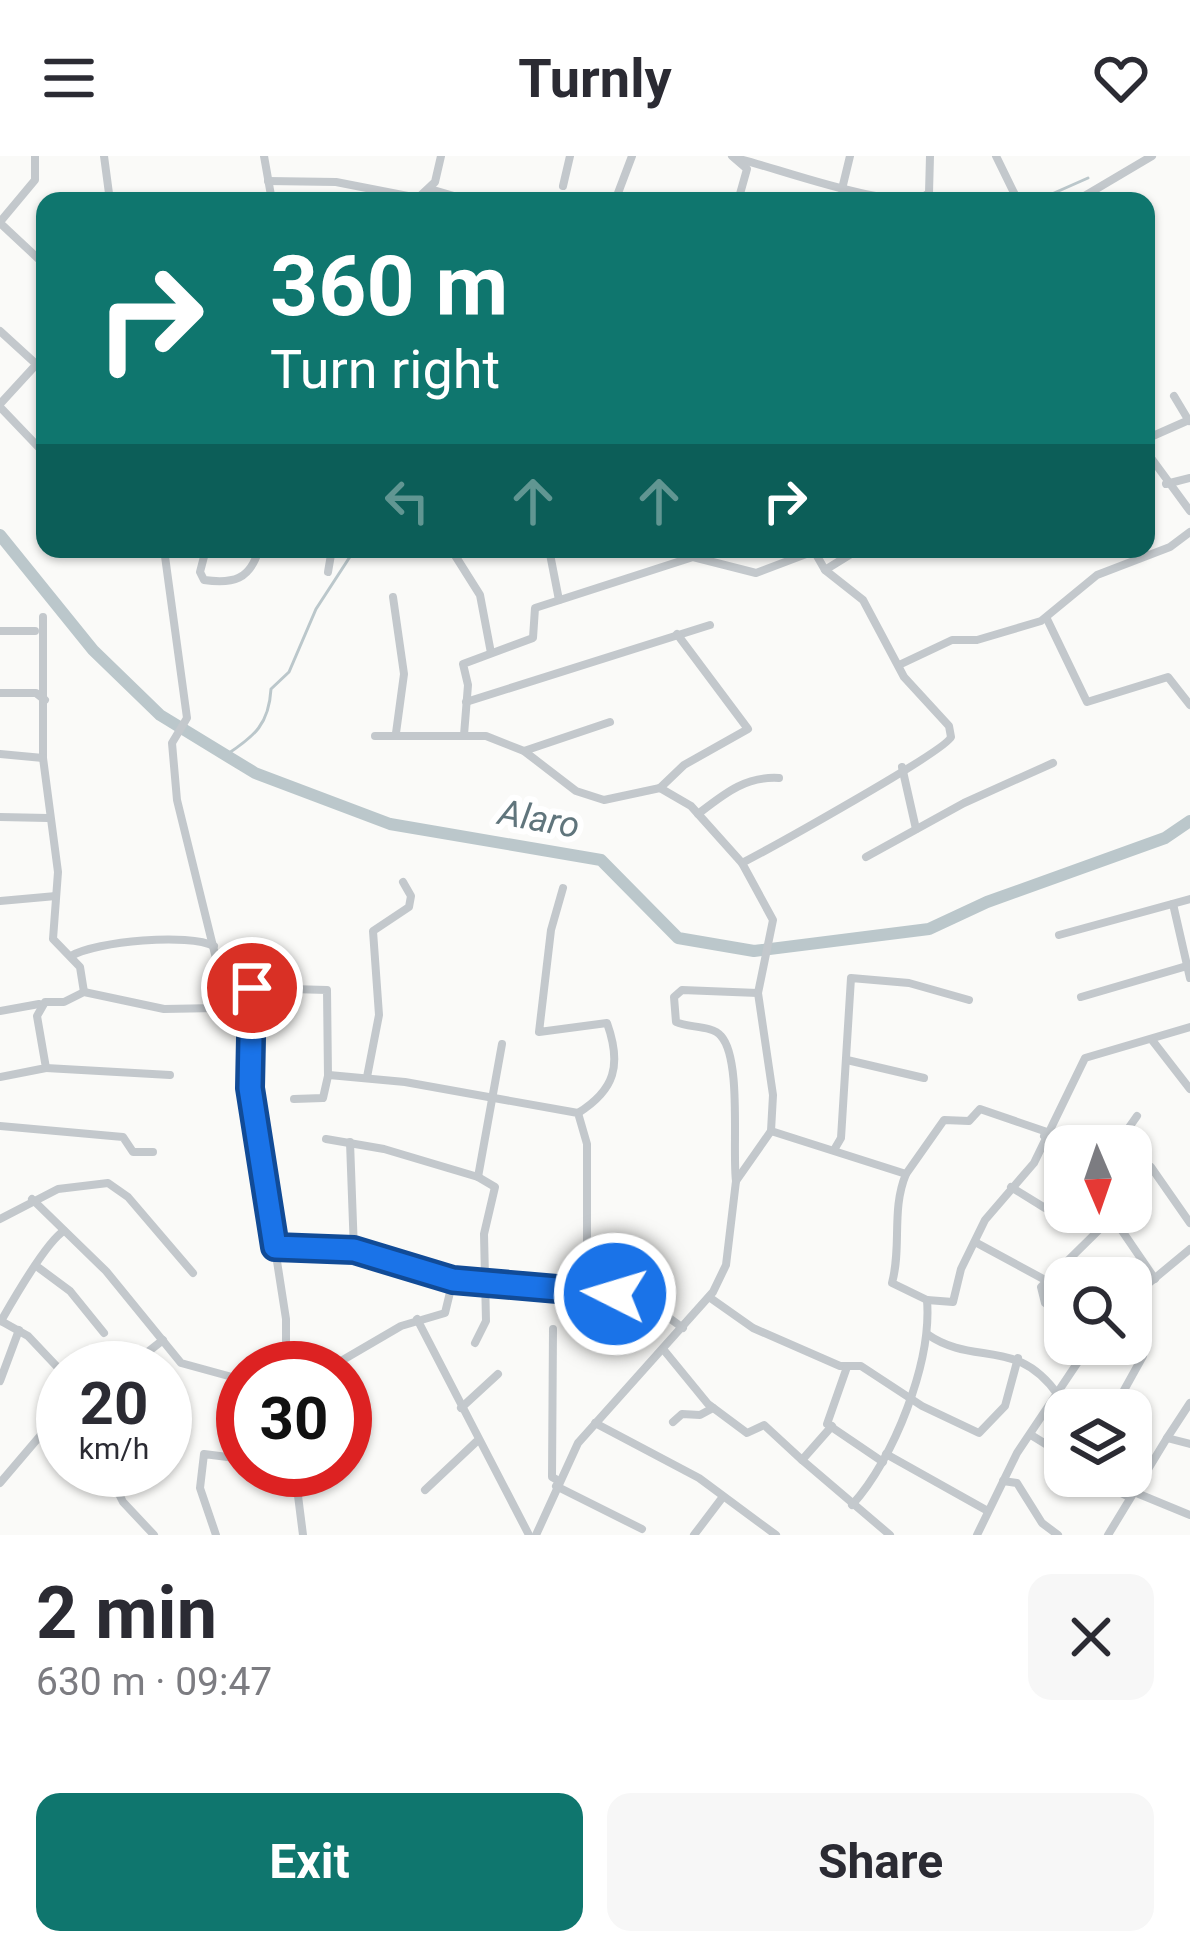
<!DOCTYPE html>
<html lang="en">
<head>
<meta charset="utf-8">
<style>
	body { margin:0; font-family:Roboto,sans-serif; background:#f7f7f7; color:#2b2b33; height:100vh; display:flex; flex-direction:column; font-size:45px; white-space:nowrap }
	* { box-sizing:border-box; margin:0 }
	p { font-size:39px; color:#7c7c81 }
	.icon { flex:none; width:66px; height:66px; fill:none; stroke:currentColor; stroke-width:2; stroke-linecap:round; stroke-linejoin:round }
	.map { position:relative; height:1379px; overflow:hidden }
	.panel { display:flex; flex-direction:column; background:#fff; flex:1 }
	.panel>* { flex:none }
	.top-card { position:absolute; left:36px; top:36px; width:1119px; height:366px; border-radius:24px; box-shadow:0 3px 9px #0004; background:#0f766e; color:#fff; overflow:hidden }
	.needle { width:78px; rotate:178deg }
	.controls { position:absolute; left:1044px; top:969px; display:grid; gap:24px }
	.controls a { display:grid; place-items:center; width:108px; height:108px; border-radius:24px; background:#fff; box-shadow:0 3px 9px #0004; font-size:60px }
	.speed { position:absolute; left:36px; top:1185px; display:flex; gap:24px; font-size:60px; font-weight:700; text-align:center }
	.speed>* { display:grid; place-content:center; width:156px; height:156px; border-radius:50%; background:#fff; box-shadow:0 3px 9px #0004; line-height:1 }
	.speed small { font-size:30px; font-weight:400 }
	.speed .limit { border:18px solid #d22; background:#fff; color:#111 }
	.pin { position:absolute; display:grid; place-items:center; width:102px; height:102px; color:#fff; margin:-51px; border:6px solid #fff; border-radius:50%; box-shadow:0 3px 12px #0007 }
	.me { position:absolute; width:132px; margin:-66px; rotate:275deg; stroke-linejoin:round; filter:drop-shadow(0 0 9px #0008) }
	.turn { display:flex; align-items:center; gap:42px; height:252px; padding:0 36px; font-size:54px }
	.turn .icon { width:156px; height:156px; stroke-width:2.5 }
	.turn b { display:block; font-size:84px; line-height:102px }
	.lanes { display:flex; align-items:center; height:114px; padding:0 36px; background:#0003; justify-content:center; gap:60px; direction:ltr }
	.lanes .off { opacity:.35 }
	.round { display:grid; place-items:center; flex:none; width:126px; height:126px; border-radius:24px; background:#f7f7f7 }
	.summary { display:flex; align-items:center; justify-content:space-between; height:204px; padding:0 36px }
	h1 { font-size:72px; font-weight:700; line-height:90px }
	.primary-button { display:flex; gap:24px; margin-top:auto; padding:24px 36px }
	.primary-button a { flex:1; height:138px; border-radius:24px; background:#0f766e; color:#fff; font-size:48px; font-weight:700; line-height:138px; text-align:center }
	.primary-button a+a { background:#f7f7f7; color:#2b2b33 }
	header { display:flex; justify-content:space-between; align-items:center; height:156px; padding:0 36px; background:#fff; font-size:54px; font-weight:700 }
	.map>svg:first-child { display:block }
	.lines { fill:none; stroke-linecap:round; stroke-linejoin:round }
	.stream { stroke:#bbc7cb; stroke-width:3 }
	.river { stroke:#bbc7cb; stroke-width:12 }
	.street { stroke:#c3c8cc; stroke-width:8 }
	.route-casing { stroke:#114b97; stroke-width:30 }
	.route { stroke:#1a73e8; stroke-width:21 }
	.labels { text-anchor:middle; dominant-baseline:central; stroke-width:12; stroke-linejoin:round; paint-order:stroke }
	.water-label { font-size:36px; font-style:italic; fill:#60757c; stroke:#fff }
</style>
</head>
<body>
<header><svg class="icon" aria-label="menu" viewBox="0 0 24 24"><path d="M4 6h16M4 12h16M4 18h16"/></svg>Turnly<svg class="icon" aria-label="heart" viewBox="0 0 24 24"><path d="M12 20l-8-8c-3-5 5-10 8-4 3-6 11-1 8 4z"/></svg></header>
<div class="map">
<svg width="1190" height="1379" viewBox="0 0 1190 1379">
	<rect width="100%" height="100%" fill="#fafaf8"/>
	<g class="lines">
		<g class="stream">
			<polyline points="1036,45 1088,22"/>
			<path d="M226,599C255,580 269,568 271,533L289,516L316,453L355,393"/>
		</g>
		<polyline class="river" points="0,379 93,494 160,559 255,617 390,668 601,704 678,782 754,795 929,773 987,746 1165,682 1190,665"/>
		<g class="street">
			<polyline points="104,0 110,45"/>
			<polyline points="264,0 272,45"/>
			<polyline points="732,0 747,13 738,45"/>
			<polyline points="996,0 1018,45"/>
			<path d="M739,3C775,11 904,60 929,37L930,0"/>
			<polyline points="268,25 336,26 418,42 435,26 441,0"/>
			<polyline points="563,30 570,0"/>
			<polyline points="430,33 471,45"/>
			<polyline points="842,33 850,0"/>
			<polyline points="615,45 632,0"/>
			<polyline points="1076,45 1152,0"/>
			<polyline points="0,66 35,24 35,0"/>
			<polyline points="0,67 45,109"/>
			<polyline points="0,175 35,207"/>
			<polyline points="1174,240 1189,265"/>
			<polyline points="0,248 45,199"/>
			<polyline points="0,251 45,298"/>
			<polyline points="1146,283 1189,264"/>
			<polyline points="1146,295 1190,355"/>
			<polyline points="1166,328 1190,322"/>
			<polyline points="164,393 187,562 172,587 177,644 226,843"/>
			<path d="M206,393L200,416L204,424C233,428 250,424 259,393"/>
			<polyline points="451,393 480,439 491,497"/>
			<polyline points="549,393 559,444"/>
			<polyline points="825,414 859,393"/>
			<polyline points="328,416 332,393"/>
			<polyline points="393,441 404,518 396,577"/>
			<polyline points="43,461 43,602 58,716 53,783 80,811 84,836"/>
			<polyline points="1047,463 1087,546 1168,521 1190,549"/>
			<polyline points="0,475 35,475"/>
			<polyline points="899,509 952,484 977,484 1041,465 1097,419 1170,391 1190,376"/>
			<polyline points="0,537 36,537 45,544"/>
			<polyline points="466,546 710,469"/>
			<polyline points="464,579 468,529 463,508 533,482 535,452 693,401 756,417 814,395"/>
			<polyline points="375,580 486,580 524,595 576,635 604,644 660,632 684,609 748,573 677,478"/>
			<polyline points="524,595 610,566"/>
			<polyline points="0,598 43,602"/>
			<polyline points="902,611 916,673"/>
			<polyline points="660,632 691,650 742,707"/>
			<path d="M698,658C724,638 745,620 779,622"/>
			<polyline points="0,661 48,662"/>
			<polyline points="866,701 964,647 1053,607"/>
			<path d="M563,732L551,774L539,876L607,867C622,909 615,934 578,957"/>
			<polyline points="0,745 56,740"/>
			<polyline points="1173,748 1190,822"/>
			<polyline points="1059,779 1190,743"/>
			<path d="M71,800C97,785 189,777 214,790"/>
			<polyline points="252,832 250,932 286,1163 286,1212"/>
			<polyline points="1081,841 1190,809"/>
			<polyline points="0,855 39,848"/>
			<polyline points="1152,884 1190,933"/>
			<polyline points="847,904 924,922"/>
			<polyline points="46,912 170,919"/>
			<polyline points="329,919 405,926 578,957 587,988 587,1133 643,1143 683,1172"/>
			<polyline points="0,921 46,912 37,860 45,846 64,846 84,836 164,853 217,852 252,832 327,834 328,920 323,942 294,943"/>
			<polyline points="367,921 379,859 373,775 409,751 411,740 403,726"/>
			<polyline points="0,970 123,981 133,996 153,996"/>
			<polyline points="771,975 906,1018 944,964 969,965 980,953 1047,976"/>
			<polyline points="1044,980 1066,990"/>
			<polyline points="326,983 384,993 478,1021 502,888"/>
			<polyline points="350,986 354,1095"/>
			<polyline points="1116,990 1137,960"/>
			<polyline points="834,994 841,982 851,822 909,827 969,844"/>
			<polyline points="1151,1011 1190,1067"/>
			<path d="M736,1025C732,995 742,903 721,880C712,869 688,872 676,866L674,841L682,834L758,837"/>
			<polyline points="1011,1031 1045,1052"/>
			<polyline points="32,1043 106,1115 181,1207 243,1224"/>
			<polyline points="0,1063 58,1033 108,1027 128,1041 193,1117"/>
			<polyline points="975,1086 1047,1125"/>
			<polyline points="275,1091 354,1095 453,1124"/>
			<polyline points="39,1112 70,1135 104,1177"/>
			<polyline points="709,1141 753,1172 840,1210 861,1210 922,1250 979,1277 1005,1250 1018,1202"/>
			<polyline points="1131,1142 1190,1093"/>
			<polyline points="927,1144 953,1146 961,1113 985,1064 1034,1007 1085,902 1190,871"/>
			<polyline points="417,1163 529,1379"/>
			<polyline points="1065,1163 1045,1147 1041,1131 1108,1065 1116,1066 1155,1123"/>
			<path d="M1,1165C13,1144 48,1084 64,1075"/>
			<polyline points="1,1165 28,1180 63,1217"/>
			<polyline points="553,1173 552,1321 559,1325"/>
			<path d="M927,1178C974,1211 1017,1180 1058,1239"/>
			<polyline points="475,1187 486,1165 484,1078 495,1031 478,1021"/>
			<polyline points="663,1193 708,1248 747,1277 764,1269 802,1304 832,1270"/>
			<polyline points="341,1205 401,1170 445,1157 453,1124 587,1133"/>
			<polyline points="130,1210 163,1184"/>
			<polyline points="847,1211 827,1268 883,1306"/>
			<polyline points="0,1225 19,1174"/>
			<polyline points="1190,1247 1167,1282 1190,1288"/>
			<polyline points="461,1252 498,1218"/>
			<polyline points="1113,1254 1143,1200"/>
			<polyline points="673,1266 682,1258 700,1259 713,1252"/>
			<polyline points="595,1267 699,1322 776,1379"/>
			<polyline points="1031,1279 1065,1300"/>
			<polyline points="886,1298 986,1354"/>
			<polyline points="802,1304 890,1379"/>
			<polyline points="107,1314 123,1346 154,1379"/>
			<polyline points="283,1314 295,1316 303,1379"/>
			<polyline points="1087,1320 1129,1341"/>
			<polyline points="1003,1325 1017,1327 1042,1367 1058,1379"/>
			<polyline points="0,1327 63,1253"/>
			<polyline points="556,1330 642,1373"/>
			<polyline points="425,1334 476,1286"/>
			<polyline points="1134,1336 1190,1359"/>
			<path d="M852,1349C894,1303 932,1206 927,1144L892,1127C902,1090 891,1054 906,1018"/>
			<polyline points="216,1379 200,1332 204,1298 243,1303"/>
			<path d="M536,1379L578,1287L713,1136L726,1109L736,1025L771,975L773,939L758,837L773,764L742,707C769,693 946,595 951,581L949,570L904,521L863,444L825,414L813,393"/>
			<polyline points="694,1379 722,1342"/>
			<polyline points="977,1379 1017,1297 1090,1188"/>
			<polyline points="1108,1379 1167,1282"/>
		</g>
	</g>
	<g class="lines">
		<g class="route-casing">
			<polyline id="route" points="252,832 250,932 275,1091 354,1094 453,1124 615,1138"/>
		</g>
		<use href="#route" class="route"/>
	</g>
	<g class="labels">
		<g class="water-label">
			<text transform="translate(539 663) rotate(10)">Alaro</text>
		</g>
	</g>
</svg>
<div class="controls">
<a><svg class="needle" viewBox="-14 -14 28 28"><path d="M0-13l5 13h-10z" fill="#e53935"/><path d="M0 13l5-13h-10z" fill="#7c7c81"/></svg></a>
<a><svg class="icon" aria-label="search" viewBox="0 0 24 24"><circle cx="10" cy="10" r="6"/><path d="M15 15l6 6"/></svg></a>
<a><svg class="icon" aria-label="layers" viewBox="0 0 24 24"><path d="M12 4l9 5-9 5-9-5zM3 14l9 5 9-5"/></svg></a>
</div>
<div class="speed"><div>20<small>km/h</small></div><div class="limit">30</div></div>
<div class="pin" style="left:252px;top:832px;background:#d93025"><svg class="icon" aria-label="arrive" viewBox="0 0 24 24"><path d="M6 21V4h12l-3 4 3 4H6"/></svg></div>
<svg class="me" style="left:615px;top:1138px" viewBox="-20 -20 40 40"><circle r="17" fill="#1a73e8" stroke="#fff" stroke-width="3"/><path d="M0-11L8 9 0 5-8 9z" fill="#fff"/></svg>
<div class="top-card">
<div class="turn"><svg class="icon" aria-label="right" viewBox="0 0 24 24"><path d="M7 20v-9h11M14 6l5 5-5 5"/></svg><div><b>360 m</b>Turn right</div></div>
<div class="lanes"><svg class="icon off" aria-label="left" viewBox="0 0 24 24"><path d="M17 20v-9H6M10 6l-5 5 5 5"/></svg><svg class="icon off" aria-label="ahead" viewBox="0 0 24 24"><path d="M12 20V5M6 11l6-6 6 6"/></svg><svg class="icon off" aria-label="ahead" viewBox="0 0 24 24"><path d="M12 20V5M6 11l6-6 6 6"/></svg><svg class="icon" aria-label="right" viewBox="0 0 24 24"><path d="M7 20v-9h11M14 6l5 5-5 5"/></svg></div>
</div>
</div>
<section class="panel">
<div class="summary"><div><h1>2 min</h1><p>630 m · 09:47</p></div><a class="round"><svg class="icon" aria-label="close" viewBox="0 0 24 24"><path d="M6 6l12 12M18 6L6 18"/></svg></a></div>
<div class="primary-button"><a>Exit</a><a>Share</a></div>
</section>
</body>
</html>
